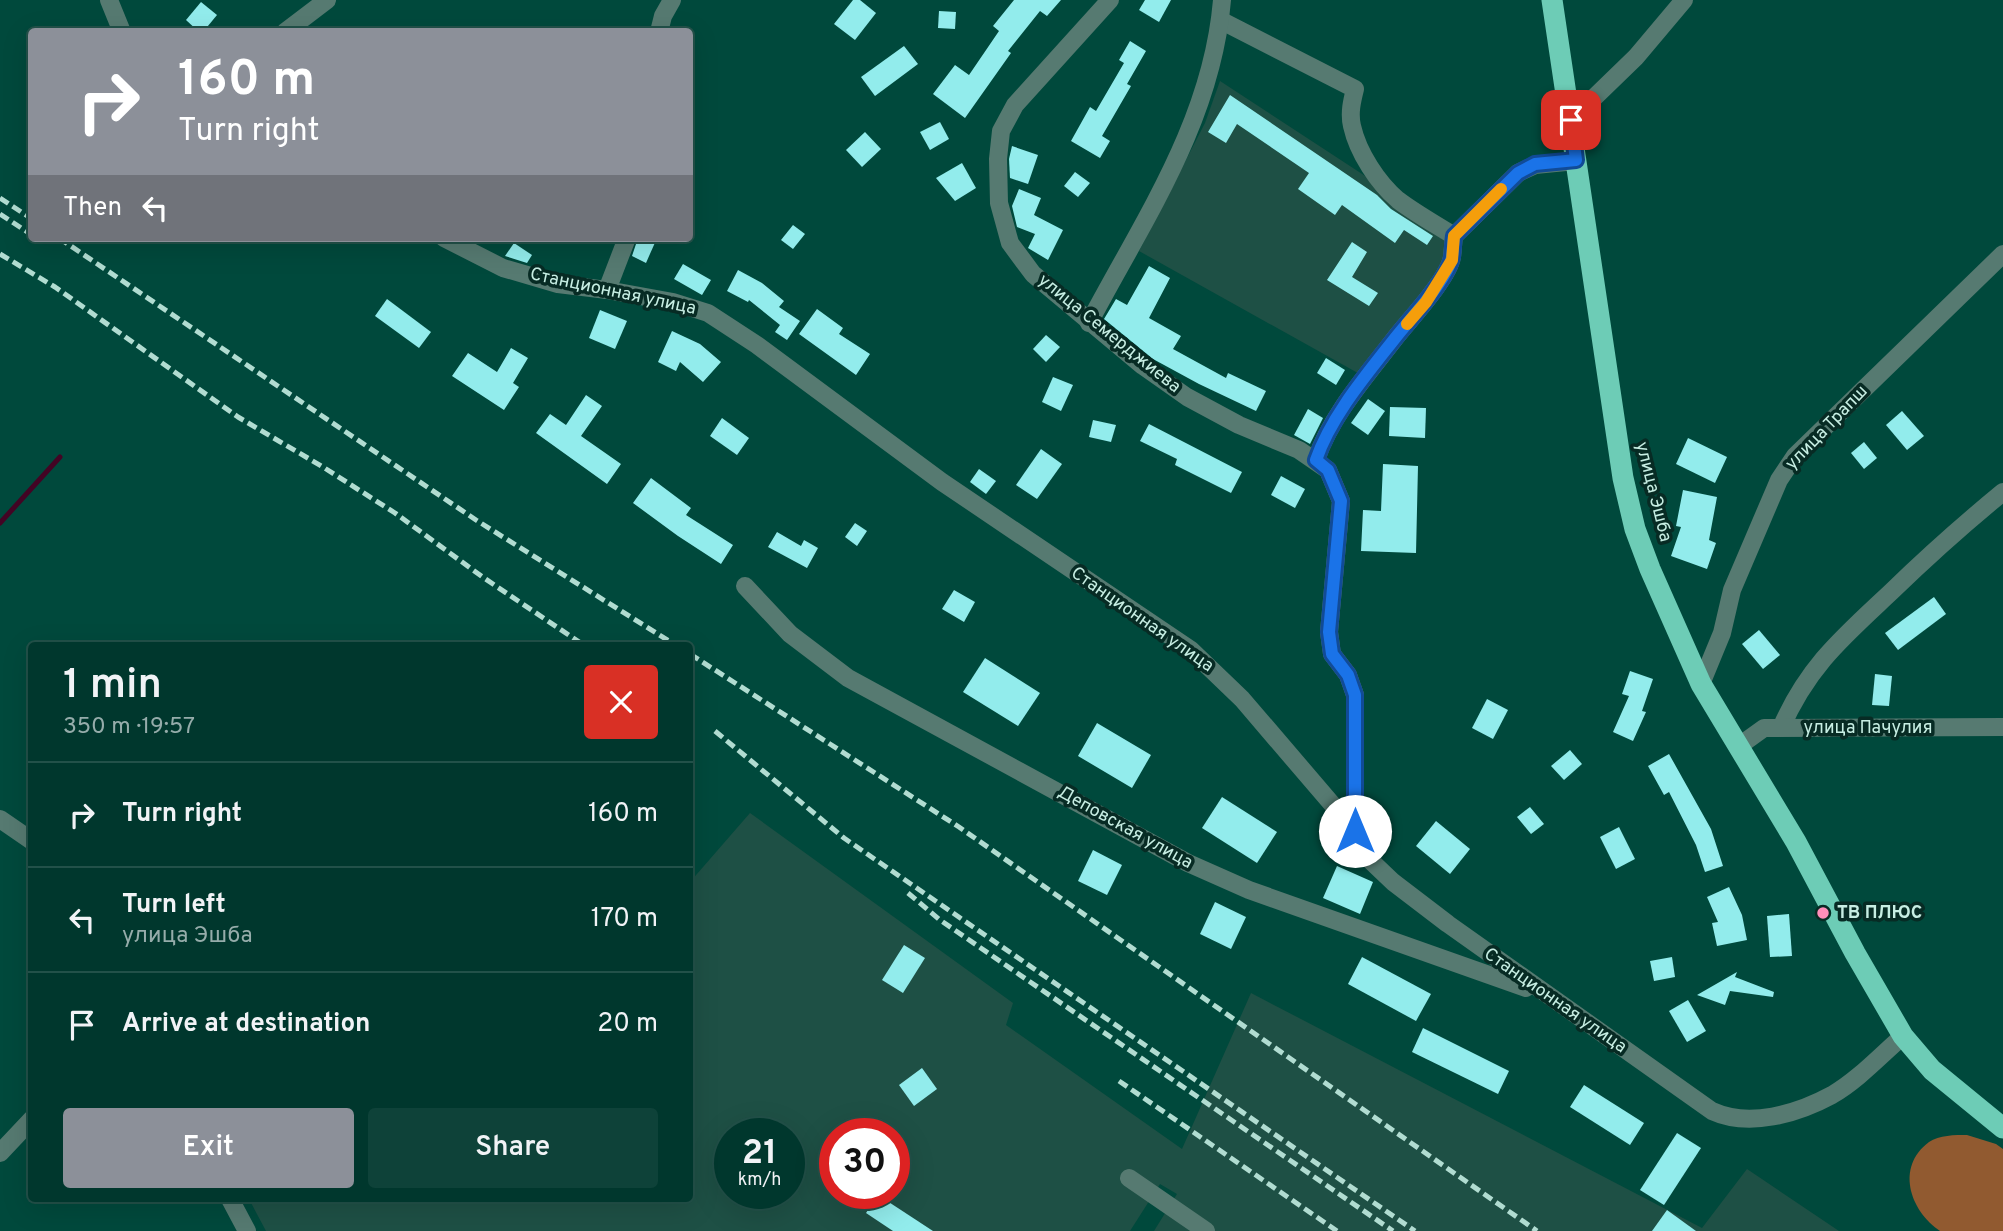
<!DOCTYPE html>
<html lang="en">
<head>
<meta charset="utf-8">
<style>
	body { margin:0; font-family:Overpass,sans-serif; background:#0e4239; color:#f1f3f6; height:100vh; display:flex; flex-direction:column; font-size:26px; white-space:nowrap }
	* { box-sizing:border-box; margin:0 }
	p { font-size:23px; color:#95acaa }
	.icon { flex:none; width:38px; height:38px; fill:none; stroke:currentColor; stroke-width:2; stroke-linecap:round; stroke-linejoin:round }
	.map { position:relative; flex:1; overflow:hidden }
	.drawer { position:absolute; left:28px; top:642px; width:665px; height:560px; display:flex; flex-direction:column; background:#00372d; border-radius:7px; box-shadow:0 7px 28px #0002,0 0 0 2px #225149 }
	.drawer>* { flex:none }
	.guide { position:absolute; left:28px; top:28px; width:665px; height:214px; border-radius:7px; box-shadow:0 7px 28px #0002,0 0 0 2px #225149; background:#8c9099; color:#fff; overflow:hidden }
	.speed { position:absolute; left:714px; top:1118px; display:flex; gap:14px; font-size:35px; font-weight:700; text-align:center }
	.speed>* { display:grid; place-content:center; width:91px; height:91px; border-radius:50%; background:#00372d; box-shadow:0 7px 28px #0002,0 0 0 2px #225149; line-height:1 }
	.speed small { font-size:18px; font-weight:400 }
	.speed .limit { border:10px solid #d22; background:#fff; color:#111 }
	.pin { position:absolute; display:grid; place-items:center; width:60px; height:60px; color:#fff; margin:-30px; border-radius:14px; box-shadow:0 4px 10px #0006 }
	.me { position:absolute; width:77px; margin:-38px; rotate:0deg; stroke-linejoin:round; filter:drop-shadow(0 0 5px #0008) }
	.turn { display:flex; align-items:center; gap:24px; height:147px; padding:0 35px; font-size:32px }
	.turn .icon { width:91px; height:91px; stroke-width:2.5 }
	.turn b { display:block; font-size:49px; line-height:60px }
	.then { display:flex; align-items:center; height:66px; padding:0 35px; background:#0003; gap:14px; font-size:26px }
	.round { display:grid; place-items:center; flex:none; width:74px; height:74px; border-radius:7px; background:#0e4239 }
	.head { display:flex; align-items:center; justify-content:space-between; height:119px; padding:0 35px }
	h1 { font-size:42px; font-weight:600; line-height:52px }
	.button { display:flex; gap:14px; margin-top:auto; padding:14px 35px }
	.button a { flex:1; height:80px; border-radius:7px; background:#8c9099; color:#fff; font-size:28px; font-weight:600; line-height:80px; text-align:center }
	.button a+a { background:#0e4239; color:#f1f3f6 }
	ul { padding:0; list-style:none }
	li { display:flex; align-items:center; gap:21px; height:105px; padding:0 35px; border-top:2px solid #225149 }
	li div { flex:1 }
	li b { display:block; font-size:26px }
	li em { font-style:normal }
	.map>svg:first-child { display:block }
	.built { fill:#1e5045; fill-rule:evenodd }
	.green { fill:#915a30 }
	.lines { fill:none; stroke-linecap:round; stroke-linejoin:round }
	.stream { stroke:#430424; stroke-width:5 }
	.building { fill:#92ecec }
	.minor { stroke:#567a71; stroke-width:18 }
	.highway { stroke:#6dccb6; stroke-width:21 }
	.rail { stroke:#b1dcd1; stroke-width:5; stroke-dasharray:10 5; stroke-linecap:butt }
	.route-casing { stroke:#114b97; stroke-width:18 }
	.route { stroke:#1a73e8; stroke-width:12 }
	.slow { stroke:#f59e0b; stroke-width:12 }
	.poi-dot { fill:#ff8eba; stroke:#072b24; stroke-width:2.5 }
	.labels { text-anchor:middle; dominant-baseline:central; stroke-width:7; stroke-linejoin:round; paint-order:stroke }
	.street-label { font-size:18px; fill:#c7eee3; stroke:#072b24 }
	.poi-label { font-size:18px; font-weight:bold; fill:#c7eee3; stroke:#072b24; text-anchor:start }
</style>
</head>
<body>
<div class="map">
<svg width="2003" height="1231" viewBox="0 0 2003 1231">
	<rect width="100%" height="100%" fill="#00493c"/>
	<g class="built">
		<polygon points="1220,81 1460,238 1365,377 1139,251 1205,123"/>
		<path d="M750,813L1013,1003L1006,1025L1182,1149L1251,993L1702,1228L1747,1169L1839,1231H1154L1177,1194L1160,1184L1130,1231H266L249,1199H690V882ZM730,1134H789V1194H730ZM835,1134H894V1194H835Z"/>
	</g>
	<path class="green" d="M1967,1135L1996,1144L2003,1149V1231H1940C1910,1211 1895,1167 1929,1142C1939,1135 1955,1135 1967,1135Z"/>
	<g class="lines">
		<polyline class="stream" points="0,523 60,457"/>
	</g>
	<g class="building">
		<polygon points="853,0 860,0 876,13 855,40 834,24"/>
		<polygon points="1014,0 1061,0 1047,16 1040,11 1008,51 1011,53 965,118 933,94 955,65 969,75 999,31 993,26"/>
		<polygon points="1145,0 1171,0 1159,22 1139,10"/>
		<polygon points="201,2 217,15 203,32 199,32 186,20"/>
		<polygon points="939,11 956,12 955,29 938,28"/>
		<polygon points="1130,41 1146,51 1127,84 1131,86 1102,136 1110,141 1100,158 1071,141 1090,107 1096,111 1124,63 1119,60"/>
		<polygon points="904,46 918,64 875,96 861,77"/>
		<polygon points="1230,95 1377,195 1391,209 1433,236 1427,245 1404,230 1395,243 1342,205 1335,215 1298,189 1309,173 1237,124 1226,143 1208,132"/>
		<polygon points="940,122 949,139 930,150 920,132"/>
		<polygon points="865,132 881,149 862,167 846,150"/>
		<polygon points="1012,146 1038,155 1028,184 1010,178 1009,159"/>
		<polygon points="962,163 976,188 955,201 936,178"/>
		<polygon points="1075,172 1090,183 1078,197 1064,186"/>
		<polygon points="1019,189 1041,198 1034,215 1063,230 1048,260 1028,248 1035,234 1017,227 1012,206"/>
		<polygon points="793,225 805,234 793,249 781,240"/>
		<polygon points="638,238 657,238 646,263 632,256"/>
		<polygon points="1352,242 1367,252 1352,277 1378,293 1369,306 1327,280"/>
		<polygon points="514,243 532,255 527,263 505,256"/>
		<polygon points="683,264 711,280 702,295 674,279"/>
		<polygon points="1149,266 1170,278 1149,318 1181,336 1173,349 1226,378 1228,373 1266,391 1256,411 1199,384 1153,359 1104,319 1116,299 1127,305"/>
		<polygon points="738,270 762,283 784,301 779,307 800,321 787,340 775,332 780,325 749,300 748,302 727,291"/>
		<polygon points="387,299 431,332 419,348 375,316"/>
		<polygon points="817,309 843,328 839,334 870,354 856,375 799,334"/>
		<polygon points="600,310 627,321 615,349 589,338"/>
		<polygon points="672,331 700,344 721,362 703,382 680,362 676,371 658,362"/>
		<polygon points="1046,335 1060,347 1046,362 1033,349"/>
		<polygon points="511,348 528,358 513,383 519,387 504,410 452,376 468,353 497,372"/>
		<polygon points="1326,358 1345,370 1336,385 1317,373"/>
		<polygon points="1053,377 1073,385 1061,411 1042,402"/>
		<polygon points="586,395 602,406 581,436 621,464 607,484 536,433 550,414 566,425"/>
		<polygon points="1368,399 1385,411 1368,435 1351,423"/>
		<polygon points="1390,407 1426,408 1425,438 1389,436"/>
		<polygon points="1308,409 1323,418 1310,444 1294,435"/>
		<polygon points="1902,411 1924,436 1907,450 1886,425"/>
		<polygon points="722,418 749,438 737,455 710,436"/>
		<polygon points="1093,420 1116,425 1111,442 1089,437"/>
		<polygon points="1149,424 1242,472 1231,493 1175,465 1177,459 1140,441"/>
		<polygon points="1688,438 1727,457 1715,483 1676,464"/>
		<polygon points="1864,442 1877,458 1864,469 1851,453"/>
		<polygon points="1041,449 1062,464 1037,499 1016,485"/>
		<polygon points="1383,464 1418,466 1416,553 1361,551 1363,510 1381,511"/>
		<polygon points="979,469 996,481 986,494 970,482"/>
		<polygon points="1281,476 1305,489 1295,508 1271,495"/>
		<polygon points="651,478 691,508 686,515 733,545 721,564 678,536 633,503"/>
		<polygon points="1683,490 1717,497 1709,540 1716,543 1707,569 1671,556 1681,527 1676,526"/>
		<polygon points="855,523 867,531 857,546 845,537"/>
		<polygon points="777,532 801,546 804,540 818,548 807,568 768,547"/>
		<polygon points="954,590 975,602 964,622 942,609"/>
		<polygon points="1934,597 1946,614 1898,650 1885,633"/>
		<polygon points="1759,630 1780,655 1763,669 1742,644"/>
		<polygon points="985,658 1040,693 1018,726 963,692"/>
		<polygon points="1630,671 1653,679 1642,711 1646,712 1633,741 1613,732 1629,696 1622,694"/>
		<polygon points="1875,674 1892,676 1889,706 1872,705"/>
		<polygon points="1487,699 1508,710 1493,739 1472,728"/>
		<polygon points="1097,723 1151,755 1132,788 1078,756"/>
		<polygon points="1570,750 1582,764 1564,780 1551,766"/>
		<polygon points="1669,754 1711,829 1723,866 1705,872 1696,845 1669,792 1664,795 1648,766"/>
		<polygon points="1222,797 1277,832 1257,863 1202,828"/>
		<polygon points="1530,807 1544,824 1531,834 1517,817"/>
		<polygon points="1436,821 1470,849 1450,874 1416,846"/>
		<polygon points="1619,827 1635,859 1616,869 1600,837"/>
		<polygon points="1093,850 1122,865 1107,895 1078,881"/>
		<polygon points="1337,866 1373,882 1360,914 1323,898"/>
		<polygon points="1729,887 1742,915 1747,940 1717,946 1712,923 1718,922 1707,897"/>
		<polygon points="1215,902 1246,917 1231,949 1200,934"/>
		<polygon points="1789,914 1792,956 1770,957 1767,916"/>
		<polygon points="904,945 925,958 903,993 882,980"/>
		<polygon points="1362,957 1431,994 1416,1021 1348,984"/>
		<polygon points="1672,957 1675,977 1654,981 1650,961"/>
		<polygon points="1737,972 1735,977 1774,992 1773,997 1730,991 1725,1005 1697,995"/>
		<polygon points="1688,1000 1706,1031 1687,1042 1669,1011"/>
		<polygon points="1423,1028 1509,1071 1498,1094 1412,1052"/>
		<polygon points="922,1068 937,1089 914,1106 899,1085"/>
		<polygon points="1584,1085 1644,1123 1630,1145 1570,1107"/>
		<polygon points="1677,1133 1701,1148 1664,1205 1640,1190"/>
		<polygon points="878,1195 933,1231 893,1231 866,1213"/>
		<polygon points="1667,1210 1696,1231 1652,1231"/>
	</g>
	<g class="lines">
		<g class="minor">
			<polyline points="109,0 122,32"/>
			<polyline points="1110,0 1015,105 1001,131 998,159 999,203 1010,243 1033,274 1143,366 1187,397 1239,425 1299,450 1328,470 1341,501 1329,632 1332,654 1348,675 1355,695 1355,831"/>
			<path d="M1220,20L1355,89C1352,101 1349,113 1352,126C1358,153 1378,183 1398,200C1415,213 1435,224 1454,236"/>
			<polyline points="285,32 327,0"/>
			<polyline points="659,32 663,16 672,0"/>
			<polyline points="1571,120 1636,57 1684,0"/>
			<path d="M444,238L503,268L558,284L607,290L673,302L708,313L757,345L942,482L1191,650L1242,699L1355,831L1372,862L1393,882L1448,924L1712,1111C1749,1128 1797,1114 1832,1095C1858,1080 1881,1055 1903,1036"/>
			<polyline points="607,290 627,238"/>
			<path d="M1089,323C1144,219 1212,121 1222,0"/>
			<path d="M1316,460C1331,415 1367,375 1396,337C1410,319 1448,279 1452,257C1453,250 1453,243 1454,236L1518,173L1535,165L1576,161"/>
			<polyline points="745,586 790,634 848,678 1188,863 1249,890 1526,988"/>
			<polyline points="1701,684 1722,633 1732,590 1779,480 1795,456 2003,254"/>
			<path d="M1781,728C1808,666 1843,637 1891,592C1927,557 1964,524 2003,492"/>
			<polyline points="1739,746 1764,728 2003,727"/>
			<polyline points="0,819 32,841"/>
			<polyline points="0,1153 32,1119"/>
			<polyline points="1129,1178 1206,1231"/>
			<polyline points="230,1199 247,1231"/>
		</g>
		<polyline class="highway" points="1552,0 1623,478 1635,529 1650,569 1701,684 1796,842 1855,953 1903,1036 1932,1070 2003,1128"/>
		<g class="rail">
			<polyline points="0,198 32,219"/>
			<polyline points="0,214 32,235"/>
			<polyline points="59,238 476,520 677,646"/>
			<polyline points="0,254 55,287 238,417 323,467 395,513 484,578 585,646"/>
			<polyline points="690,654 959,827 1537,1231"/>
			<polyline points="715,731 844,838 1415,1231"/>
			<polyline points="908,893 940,920 1393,1231"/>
			<polyline points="1119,1081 1337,1231"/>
		</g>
	</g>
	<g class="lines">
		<g class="route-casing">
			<path id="route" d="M1355,831V695L1348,675L1332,654L1329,632L1341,501L1328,470L1316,460C1331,416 1367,374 1396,337C1410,319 1448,279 1452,257C1453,250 1453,243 1454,236L1518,173L1535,164L1576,160L1571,120"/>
		</g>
		<use href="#route" class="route"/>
		<polyline class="slow" points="1407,324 1426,302 1452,260 1454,236 1501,189"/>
	</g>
	<circle class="poi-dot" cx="1823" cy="913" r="7"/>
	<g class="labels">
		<g class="street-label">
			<text transform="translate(613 292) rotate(12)">Станционная улица</text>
			<text transform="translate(1109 334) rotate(39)">улица Семерджиева</text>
			<text transform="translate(1827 428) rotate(-46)">улица Трапш</text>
			<text transform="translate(1653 492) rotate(76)">улица Эшба</text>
			<text transform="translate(1142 620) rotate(35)">Станционная улица</text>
			<text x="1868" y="728">улица Пачулия</text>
			<text transform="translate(1125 828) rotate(29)">Деповская улица</text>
			<text transform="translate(1555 1001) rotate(35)">Станционная улица</text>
		</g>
		<g class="poi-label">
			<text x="1837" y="913">ТВ ПЛЮС</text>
		</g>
	</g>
</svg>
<div class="speed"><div>21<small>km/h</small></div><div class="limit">30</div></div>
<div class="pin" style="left:1571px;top:120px;background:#d93025"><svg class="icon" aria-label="arrive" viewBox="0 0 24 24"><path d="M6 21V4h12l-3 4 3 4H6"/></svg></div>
<svg class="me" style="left:1355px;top:831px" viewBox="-20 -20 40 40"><circle r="19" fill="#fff"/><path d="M0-13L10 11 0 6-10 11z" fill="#1a73e8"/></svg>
<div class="guide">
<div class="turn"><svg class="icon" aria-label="right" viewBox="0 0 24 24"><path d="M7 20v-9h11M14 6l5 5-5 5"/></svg><div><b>160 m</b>Turn right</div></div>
<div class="then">Then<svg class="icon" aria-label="left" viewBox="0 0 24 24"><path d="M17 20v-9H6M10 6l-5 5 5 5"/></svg></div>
</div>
<section class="drawer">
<div class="head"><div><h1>1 min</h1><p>350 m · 19:57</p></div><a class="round" style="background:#d93025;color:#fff"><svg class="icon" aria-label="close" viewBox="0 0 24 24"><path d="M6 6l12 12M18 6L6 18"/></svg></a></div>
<ul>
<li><svg class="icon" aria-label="right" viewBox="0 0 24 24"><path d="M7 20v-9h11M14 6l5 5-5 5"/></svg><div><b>Turn right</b></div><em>160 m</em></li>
<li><svg class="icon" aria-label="left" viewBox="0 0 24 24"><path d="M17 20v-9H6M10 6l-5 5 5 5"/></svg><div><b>Turn left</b><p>улица Эшба</p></div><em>170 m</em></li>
<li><svg class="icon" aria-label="arrive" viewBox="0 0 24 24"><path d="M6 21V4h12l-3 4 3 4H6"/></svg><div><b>Arrive at destination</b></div><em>20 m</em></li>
</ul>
<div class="button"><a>Exit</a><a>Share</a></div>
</section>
</div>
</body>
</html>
